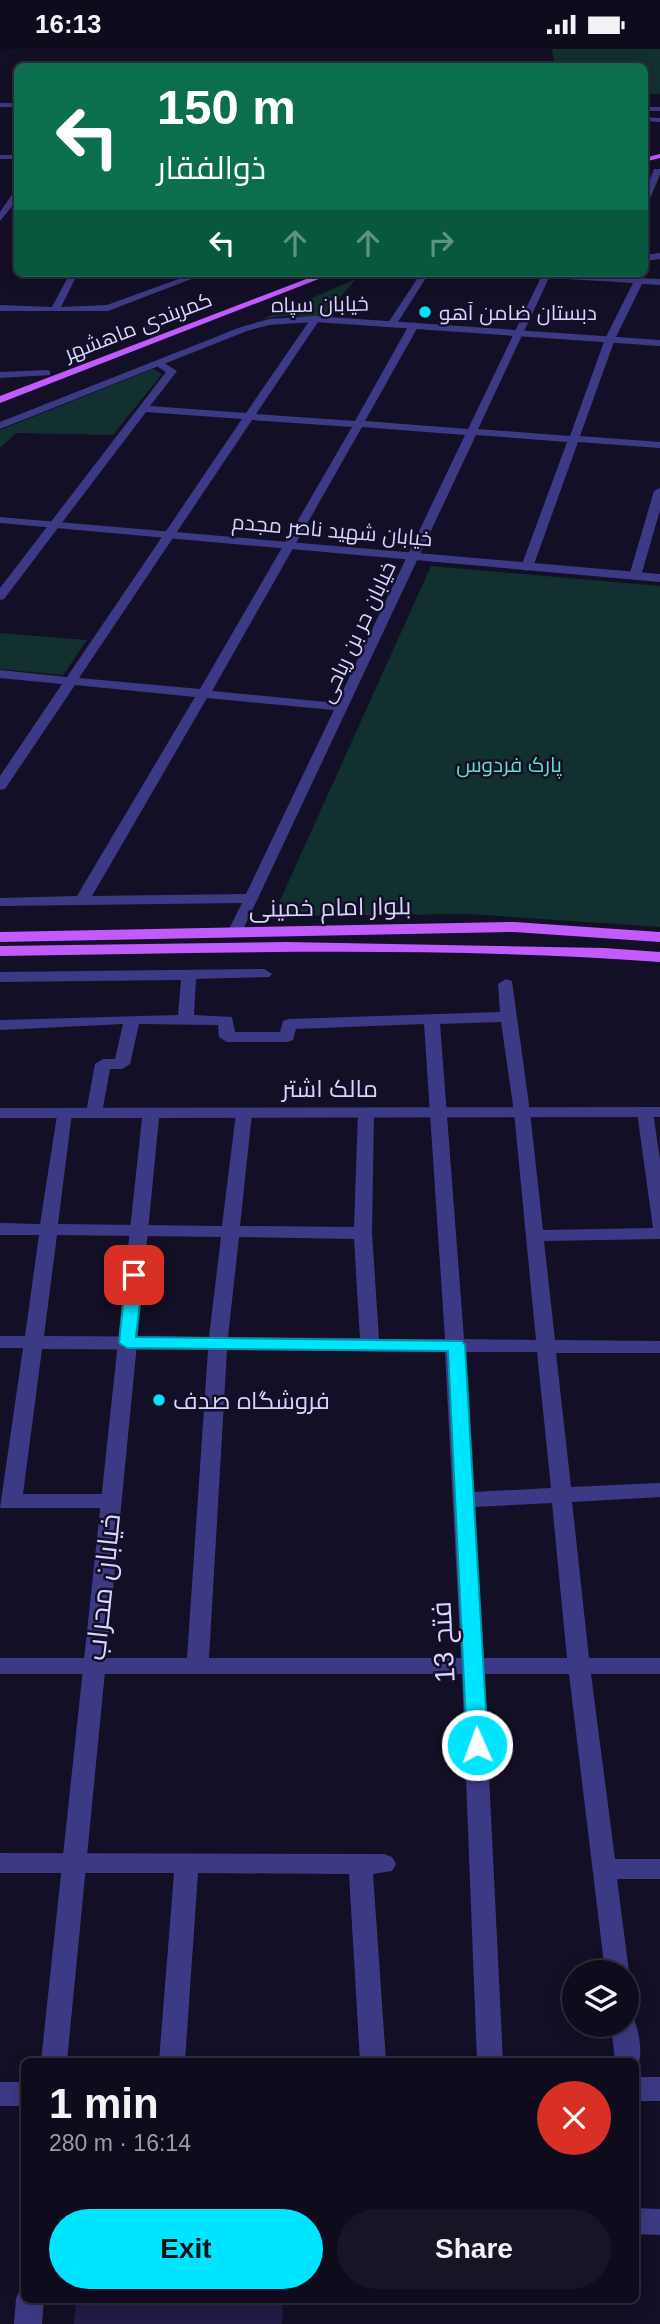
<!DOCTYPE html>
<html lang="en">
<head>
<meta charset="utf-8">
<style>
	body { margin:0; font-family:Helvetica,Cairo,sans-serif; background:#171425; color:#f1f3f6; height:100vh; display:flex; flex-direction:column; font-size:26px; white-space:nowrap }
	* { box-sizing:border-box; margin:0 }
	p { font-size:23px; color:#9b9ba3 }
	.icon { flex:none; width:38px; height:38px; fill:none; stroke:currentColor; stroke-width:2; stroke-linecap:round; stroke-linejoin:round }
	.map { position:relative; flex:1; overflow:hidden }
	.drawer { position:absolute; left:21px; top:2009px; width:618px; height:245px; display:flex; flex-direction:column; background:#0e0b1c; border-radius:10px; box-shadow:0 4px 18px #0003,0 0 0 2px #2e2b3b }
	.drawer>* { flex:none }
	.top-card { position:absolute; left:14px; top:14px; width:634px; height:214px; border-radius:10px; box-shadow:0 4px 18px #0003,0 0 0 2px #2e2b3b; background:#0b6e4f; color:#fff; overflow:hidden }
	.controls { position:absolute; left:562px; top:1911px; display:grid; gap:14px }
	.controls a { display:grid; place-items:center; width:77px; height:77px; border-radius:50%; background:#0e0b1c; box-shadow:0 4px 18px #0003,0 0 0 2px #2e2b3b; font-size:35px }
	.pin { position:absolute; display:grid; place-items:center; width:60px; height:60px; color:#fff; margin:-30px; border-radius:14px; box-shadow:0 4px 10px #0006 }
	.me { position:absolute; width:77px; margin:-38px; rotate:358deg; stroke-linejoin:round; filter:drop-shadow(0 0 5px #0008) }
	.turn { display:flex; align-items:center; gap:24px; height:147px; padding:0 28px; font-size:32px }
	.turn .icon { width:91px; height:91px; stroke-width:2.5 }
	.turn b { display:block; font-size:49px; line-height:60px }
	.lanes { display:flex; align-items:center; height:66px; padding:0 28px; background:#0003; justify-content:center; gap:35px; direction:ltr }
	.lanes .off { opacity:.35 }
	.round { display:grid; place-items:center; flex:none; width:74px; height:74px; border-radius:37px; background:#171425 }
	.overview { display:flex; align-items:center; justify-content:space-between; height:119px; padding:0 28px }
	h1 { font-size:42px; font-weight:800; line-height:52px }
	.action { display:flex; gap:14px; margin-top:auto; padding:14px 28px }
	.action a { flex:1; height:80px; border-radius:42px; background:#00e5ff; color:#111; font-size:28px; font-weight:800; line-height:80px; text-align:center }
	.action a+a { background:#171425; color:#f1f3f6 }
	.status { display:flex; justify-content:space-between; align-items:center; height:49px; padding:0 35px; background:#0e0b1c; direction:ltr }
	.status svg { height:19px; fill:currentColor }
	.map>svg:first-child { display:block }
	.green { fill:#12302f }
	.building { fill:#241b47 }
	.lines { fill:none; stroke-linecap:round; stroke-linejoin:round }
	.minor { fill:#3d3a85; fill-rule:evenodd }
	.tertiary { fill:#3d3a85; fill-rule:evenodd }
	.primary { fill:#c25bff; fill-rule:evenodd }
	.route { fill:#00e5ff; stroke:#0095a6; stroke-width:2 }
	.poi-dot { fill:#00e5ff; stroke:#130f26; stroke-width:2.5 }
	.labels { text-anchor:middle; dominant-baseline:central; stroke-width:5; stroke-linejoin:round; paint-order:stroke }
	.far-street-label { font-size:21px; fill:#d9d4ff; stroke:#130f26 }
	.far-poi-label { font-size:21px; fill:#d9d4ff; stroke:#130f26; text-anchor:start }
	.far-park-label { font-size:21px; fill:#5fe0c0; stroke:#130f26 }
	.street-label { font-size:24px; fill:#d9d4ff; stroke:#130f26 }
	.poi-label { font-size:24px; fill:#d9d4ff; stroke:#130f26; text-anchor:start }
	.near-street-label { font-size:28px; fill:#d9d4ff; stroke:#130f26 }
</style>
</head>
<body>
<div class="status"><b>16:13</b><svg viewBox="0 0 49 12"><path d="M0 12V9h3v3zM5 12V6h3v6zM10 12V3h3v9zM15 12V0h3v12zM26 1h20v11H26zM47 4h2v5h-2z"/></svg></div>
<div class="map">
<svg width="660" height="2275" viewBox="0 0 660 2275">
	<rect width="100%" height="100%" fill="#130f26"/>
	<g class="green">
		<polygon points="552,0 660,0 660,45 644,45 644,18 554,17"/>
		<polygon points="356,230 323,268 284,267 262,270"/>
		<polygon points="153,320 162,325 113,386 16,384 0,399 0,381"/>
		<polygon points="431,517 660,537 660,878 469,865 294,867 280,861 278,856"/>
		<polygon points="0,584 87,591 63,626 0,620"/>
	</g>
	<polygon class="building" points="76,2250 283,2250 282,2275 74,2275"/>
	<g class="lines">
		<g class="minor">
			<rect x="644" y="58" width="16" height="4"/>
			<polygon points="654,120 660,120 660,125 648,155 644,157 644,145"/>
			<polygon points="15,141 18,141 18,150 0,172 0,163"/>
			<polygon points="660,204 660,210 644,212 644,206"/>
			<polygon points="70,224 78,224 61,258 107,256 195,224 207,224 108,262 0,262 0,256 52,258"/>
			<polygon points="421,224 429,224 396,276 390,276 388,274"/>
			<path d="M543,224L660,230V236L642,235L615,290L580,387L660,393V399L578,393L533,518L527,522L521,518L567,393L476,386L241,885L236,887L228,882L242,854L0,857V849L77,847L195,648L75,636L5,740L0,741V727L62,635L0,629V621L67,628L242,370L146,363L4,550L0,551V539L166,323L155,316V312H161L177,322L150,357L246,364L312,268H318L320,270L256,365L355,372L409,276L414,273L419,276L365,372L468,380ZM549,229L633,234L605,290L570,387L478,380ZM252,371L352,378L200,640L79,629ZM362,378L465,386L337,654L212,642ZM207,649L334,661L246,845L92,847Z"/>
			<polygon points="46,321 50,322 50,326 0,329 0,323"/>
			<polygon points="660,439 660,461 641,527 631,530 629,527 654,442"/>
			<path d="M264,920L272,925L269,928L196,930L194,966L232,968L235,983H280L283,972L289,970L500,963L498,935L506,930L512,932L530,1063L543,1181L653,1179L637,1063L645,1058L653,1063L660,1111V1190L544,1192L555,1291L660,1292V1304H556L571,1438L660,1434V1448L572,1453L589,1609H660V1625H591L615,1810H660V1830H617L629,1923L626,1929V1923H605L569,1625H484L503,2012H477L462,1625H0V1609H187L208,1301L42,1300L23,1445H111L118,1447L121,1452L118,1457L111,1459H0L23,1299H0V1287H25L39,1186H0V1174L40,1175L58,1060L64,1059L72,1064L58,1175L222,1177L236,1064L244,1059L252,1064L240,1177L354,1178L358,1063L360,1059H372L374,1063L372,1184L379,1290H445L424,975L296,980L293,991L287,993H227L219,988L218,976L139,975L130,1015L122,1020H110L102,1064L94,1069L86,1064L95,1015L103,1010H115L123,975L0,981V971L178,966L181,931L0,933V923ZM501,973L514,1063L536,1291L464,1290L440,975ZM57,1186L221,1188L209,1288L44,1287ZM239,1188L354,1190L360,1289L228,1288ZM227,1301L445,1303L461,1609H209ZM464,1303H537L551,1439L473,1443ZM552,1454L567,1609H483L474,1458Z"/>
			<polygon points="0,1804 384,1805 392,1808 396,1815 392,1822 373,1825 386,2012 360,2012 349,1825 198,1824 185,2012 159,2012 174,1824 0,1824"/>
			<path d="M626,1966L633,1968C639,1982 645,2009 635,2021V2012H615L611,1976H626Z"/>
			<rect x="635" y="2028" width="25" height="24"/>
			<rect x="0" y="2033" width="24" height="24"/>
			<polygon points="635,2159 660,2160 660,2186 635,2185"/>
		</g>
		<g class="tertiary">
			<rect x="0" y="54" width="18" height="4"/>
			<polygon points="644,68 660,69 660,73 644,72"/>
			<rect x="0" y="106" width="18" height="4"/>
			<polygon points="315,267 660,291 660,297 315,273 269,276 247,282 0,380 0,373 241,278 269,270"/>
			<polygon points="0,468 660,525 660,533 0,474"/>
			<polygon points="660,1058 660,1068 159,1069 67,2012 41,2012 142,1069 0,1069 0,1059"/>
			<polygon points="24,2239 24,2250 44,2250 42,2275 14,2275 16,2250 20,2240"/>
		</g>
		<g class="primary">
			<polygon points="660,105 660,109 644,113 644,109"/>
			<polygon points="322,224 334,224 0,354 0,347"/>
			<polygon points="514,873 660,883 660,893 514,883 0,893 0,883"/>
			<path d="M286,893L604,899L660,903V913C442,897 218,904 0,907V897Z"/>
		</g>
	</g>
	<polygon class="route" points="134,1220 143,1226 136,1288 462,1292 465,1296 488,1696 485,1702 477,1704 470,1702 467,1696 448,1302 127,1299 119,1294 126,1226"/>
	<g class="poi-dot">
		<circle cx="425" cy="263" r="7"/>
		<circle cx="159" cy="1351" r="7"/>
	</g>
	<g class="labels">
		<g class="far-street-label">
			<text transform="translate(320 255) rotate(-1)">خیابان سپاه</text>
			<text transform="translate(138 277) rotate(-21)">کمربندی ماهشهر</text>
			<text transform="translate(332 481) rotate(5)">خیابان شهید ناصر مجدم</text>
			<text transform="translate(357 583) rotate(-65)">خیابان حر بن ریاحی</text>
		</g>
		<g class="far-poi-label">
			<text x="439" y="263">دبستان ضامن آهو</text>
		</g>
		<g class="far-park-label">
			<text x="509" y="715">پارک فردوس</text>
		</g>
		<g class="street-label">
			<text transform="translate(330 858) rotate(-1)">بلوار امام خمینی</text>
			<text x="330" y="1039">مالک اشتر</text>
		</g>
		<g class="poi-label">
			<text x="173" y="1351">فروشگاه صدف</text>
		</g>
		<g class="near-street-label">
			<text transform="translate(103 1538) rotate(-84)">خیابان محراب</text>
			<text transform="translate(443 1593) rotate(-93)">فتح 13</text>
		</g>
	</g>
</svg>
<div class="controls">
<a><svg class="icon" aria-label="layers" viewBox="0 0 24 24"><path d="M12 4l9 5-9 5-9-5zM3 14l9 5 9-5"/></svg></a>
</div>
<div class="pin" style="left:134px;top:1226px;background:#d93025"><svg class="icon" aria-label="arrive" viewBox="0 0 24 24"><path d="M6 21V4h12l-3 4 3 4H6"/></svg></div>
<svg class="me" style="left:477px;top:1696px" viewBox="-20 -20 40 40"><circle r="17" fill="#00e5ff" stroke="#fff" stroke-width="3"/><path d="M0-11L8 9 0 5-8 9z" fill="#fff"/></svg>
<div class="top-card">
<div class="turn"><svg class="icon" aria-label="left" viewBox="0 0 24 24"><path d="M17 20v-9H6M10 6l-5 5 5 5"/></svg><div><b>150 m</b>ذوالفقار</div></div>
<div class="lanes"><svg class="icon" aria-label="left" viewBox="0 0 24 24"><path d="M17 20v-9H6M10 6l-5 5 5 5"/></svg><svg class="icon off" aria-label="ahead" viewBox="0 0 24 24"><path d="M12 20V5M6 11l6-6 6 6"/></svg><svg class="icon off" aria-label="ahead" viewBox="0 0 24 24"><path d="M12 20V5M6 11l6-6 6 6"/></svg><svg class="icon off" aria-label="right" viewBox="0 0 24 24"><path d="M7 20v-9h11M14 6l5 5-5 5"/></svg></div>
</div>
<section class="drawer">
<div class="overview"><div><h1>1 min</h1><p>280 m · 16:14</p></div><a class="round" style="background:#d93025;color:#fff"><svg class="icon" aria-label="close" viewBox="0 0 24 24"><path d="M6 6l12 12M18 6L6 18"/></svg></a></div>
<div class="action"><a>Exit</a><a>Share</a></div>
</section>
</div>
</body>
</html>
